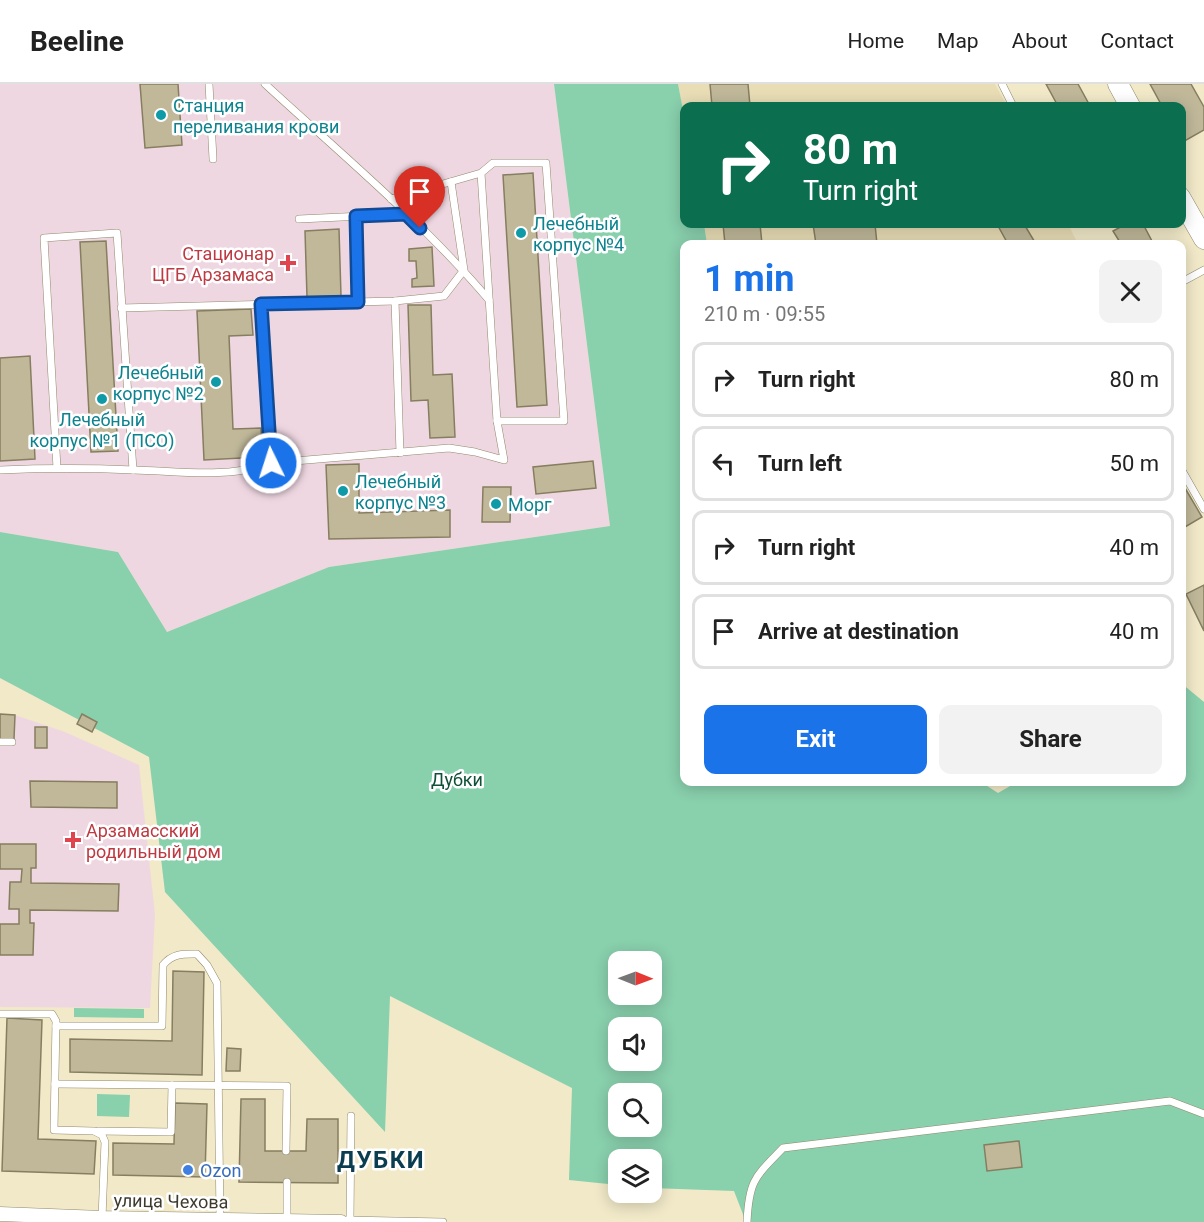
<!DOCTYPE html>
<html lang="en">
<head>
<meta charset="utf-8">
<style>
	body { margin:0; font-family:Roboto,sans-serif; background:#f2f2f2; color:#222; height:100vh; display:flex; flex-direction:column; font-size:22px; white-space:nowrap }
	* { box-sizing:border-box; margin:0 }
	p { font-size:20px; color:#767676 }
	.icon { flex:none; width:33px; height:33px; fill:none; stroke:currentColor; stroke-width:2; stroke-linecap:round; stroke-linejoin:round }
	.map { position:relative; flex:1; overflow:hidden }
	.drawer { position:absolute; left:680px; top:156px; width:506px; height:546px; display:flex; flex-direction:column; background:#fff; border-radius:12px; box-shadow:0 3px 15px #0003 }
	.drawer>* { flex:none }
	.guide { position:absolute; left:680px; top:18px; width:506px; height:126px; border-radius:12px; box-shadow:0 3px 15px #0003; background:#0b6e4f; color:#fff; overflow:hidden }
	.needle { width:39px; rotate:91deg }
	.tools { position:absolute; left:608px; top:867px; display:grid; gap:12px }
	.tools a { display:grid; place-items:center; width:54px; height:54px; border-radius:12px; background:#fff; box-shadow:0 3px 15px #0003; font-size:30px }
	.pin { position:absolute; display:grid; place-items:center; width:51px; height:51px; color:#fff; margin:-62px -26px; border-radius:50% 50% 50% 0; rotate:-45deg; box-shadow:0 0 6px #0007 }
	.pin .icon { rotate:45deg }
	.me { position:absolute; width:66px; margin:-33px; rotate:356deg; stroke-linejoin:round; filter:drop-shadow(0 0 4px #0008) }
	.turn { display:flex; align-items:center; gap:21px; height:126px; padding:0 24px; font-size:27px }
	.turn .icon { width:78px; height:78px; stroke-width:2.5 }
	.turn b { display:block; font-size:42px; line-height:51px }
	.round { display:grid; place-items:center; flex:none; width:63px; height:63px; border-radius:12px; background:#f2f2f2 }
	.head { display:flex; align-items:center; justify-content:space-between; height:102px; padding:0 24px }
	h1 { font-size:36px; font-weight:700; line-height:45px; color:#1a73e8 }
	.cta { display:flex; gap:12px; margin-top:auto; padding:12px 24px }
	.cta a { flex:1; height:69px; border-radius:12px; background:#1a73e8; color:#fff; font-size:24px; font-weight:700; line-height:69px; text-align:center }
	.cta a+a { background:#f2f2f2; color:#222 }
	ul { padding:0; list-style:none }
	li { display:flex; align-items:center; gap:18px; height:75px; margin:0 12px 9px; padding:0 12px; border:3px solid #e0e0e0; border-radius:12px }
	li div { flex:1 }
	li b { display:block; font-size:22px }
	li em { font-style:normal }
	header { display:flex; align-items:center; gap:36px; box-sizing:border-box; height:84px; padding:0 30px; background:#fff; border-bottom:2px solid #e0e0e0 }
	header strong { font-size:28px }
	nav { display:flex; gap:33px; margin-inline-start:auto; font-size:21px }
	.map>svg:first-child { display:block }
	.built { fill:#e8ddb5 }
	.medical { fill:#efd7e1 }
	.green { fill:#89d0ad; fill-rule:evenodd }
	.building { fill:#c0b899; stroke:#867e60; stroke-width:1.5 }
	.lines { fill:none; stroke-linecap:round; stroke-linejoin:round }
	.lane-casing { stroke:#91896b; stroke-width:8 }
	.street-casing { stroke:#91896b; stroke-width:15 }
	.secondary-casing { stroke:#91896b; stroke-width:21 }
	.lane { stroke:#fff; stroke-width:7 }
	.street { stroke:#fff; stroke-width:14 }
	.secondary { stroke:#fff; stroke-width:20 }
	.route-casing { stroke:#114b97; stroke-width:15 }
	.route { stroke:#1a73e8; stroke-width:10 }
	.culture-dot { fill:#0f9aa8; stroke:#fff; stroke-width:2 }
	.health-dot { fill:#e0444e; stroke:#fff; stroke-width:2 }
	.shop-dot { fill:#3f7fe0; stroke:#fff; stroke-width:2 }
	.labels { text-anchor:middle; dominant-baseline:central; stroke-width:5; stroke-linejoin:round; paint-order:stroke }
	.culture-label { font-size:18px; fill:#0d838f; stroke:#fff; text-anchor:start }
	.health-label { font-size:18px; fill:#be3a42; stroke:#fff; text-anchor:end }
	.park-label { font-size:18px; fill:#105037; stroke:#fff }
	.shop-label { font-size:18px; fill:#366cbe; stroke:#fff; text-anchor:start }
	.street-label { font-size:18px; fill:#3e3a2d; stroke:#fff }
	.district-label { font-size:24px; font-weight:bold; letter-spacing:1.5px; fill:#0a3d4f; stroke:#fff }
</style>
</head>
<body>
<header>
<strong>Beeline</strong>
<nav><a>Home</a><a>Map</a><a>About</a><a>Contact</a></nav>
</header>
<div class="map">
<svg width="1204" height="1138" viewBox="0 0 1204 1138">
	<rect width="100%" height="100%" fill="#f1e9c8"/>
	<g class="built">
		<polygon points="678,0 995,0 1007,22 684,22 684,31"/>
		<polygon points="704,140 1068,140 1078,160 707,160"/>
	</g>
	<g class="medical">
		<polygon points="0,0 554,0 610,442 329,483 167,548 118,468 0,448"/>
		<polygon points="0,630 15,631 65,648 139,681 155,831 150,924 0,923"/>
	</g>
	<g class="green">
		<path d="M554,0H678L684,31V140H704L707,160H684V698H981L998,709L1017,698H1180L1181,599L1204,618V1138H746L734,1107L651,1104V1076H618V1101L569,1096L572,1004L390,912L385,1048L165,808L149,673L0,594V448L118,468L167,548L329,483L610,442ZM618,878H651V910H618ZM618,944H651V976H618ZM618,1010H651V1042H618Z"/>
		<polygon points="74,924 144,925 144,934 74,933"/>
		<polygon points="97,1010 130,1011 129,1033 97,1032"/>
	</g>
	<g class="building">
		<polygon points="140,0 178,0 182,61 145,64"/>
		<polygon points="710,0 748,0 750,22 712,22"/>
		<polygon points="1046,0 1078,0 1090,22 1058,22"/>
		<polygon points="1150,0 1191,0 1204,23 1204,46 1181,59 1180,22 1162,22"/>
		<polygon points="533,89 547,321 517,323 503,91"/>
		<polygon points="723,140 760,140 762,160 725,160"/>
		<polygon points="813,140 875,140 877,160 816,160"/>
		<polygon points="997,140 1024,140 1036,160 1008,160"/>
		<polygon points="1126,140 1143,140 1153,159 1121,160 1113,147"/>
		<polygon points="339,145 341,212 307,213 305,147"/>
		<polygon points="106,157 118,367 91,368 80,158"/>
		<polygon points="432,163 434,202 412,203 412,195 417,194 416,177 409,177 409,165"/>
		<polygon points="408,221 431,221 433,291 452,290 455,353 430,354 428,316 411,317"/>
		<polygon points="251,225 253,251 229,252 233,345 261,344 262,373 204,376 197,227"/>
		<polygon points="30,272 35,375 0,377 0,274"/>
		<polygon points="593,377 596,404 536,410 533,383"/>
		<polygon points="359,380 359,429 450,426 450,453 329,455 326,381"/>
		<polygon points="483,403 511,403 510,438 482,438"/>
		<polygon points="1185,404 1202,433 1180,446 1180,407"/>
		<polygon points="1204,501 1204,547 1186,510"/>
		<polygon points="0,630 15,631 14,655 0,655"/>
		<polygon points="82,630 97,638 92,648 77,640"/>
		<rect x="35" y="643" width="12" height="21"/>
		<polygon points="30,697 117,698 117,724 31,723"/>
		<polygon points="0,760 36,760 36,784 31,784 31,799 119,800 118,827 30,826 30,839 34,839 33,871 0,871 0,840 19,840 19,825 9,825 10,798 21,798 22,785 0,785"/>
		<polygon points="173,887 204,888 202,991 70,988 70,955 172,957"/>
		<polygon points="7,934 42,936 38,1055 96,1057 94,1090 2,1087"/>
		<polygon points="227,964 241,965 240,987 226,987"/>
		<polygon points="241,1015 265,1015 265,1067 306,1067 307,1035 338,1035 338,1099 239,1098"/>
		<polygon points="175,1019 207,1020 205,1093 113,1091 113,1059 174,1060"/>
		<polygon points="1019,1057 1022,1083 987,1087 984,1061"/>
	</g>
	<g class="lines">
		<g class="lane-casing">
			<g id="lane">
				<polyline points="209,0 213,75"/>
				<path d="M265,0C341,70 422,137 489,216"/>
				<polyline points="1002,0 1013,22"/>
				<polyline points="391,115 481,89 493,79 546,79 564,337 497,337 481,89"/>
				<polyline points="356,132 358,218"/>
				<polyline points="299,135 406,130"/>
				<polyline points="1180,199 1204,186"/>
				<polyline points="395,217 400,369"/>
				<polyline points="261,220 271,379"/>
				<polyline points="121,224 395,217 444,212 464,186 451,98"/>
				<polyline points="1180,383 1204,425"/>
				<polyline points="57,384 44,154 117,149 133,386"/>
				<path d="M0,386C45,384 89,384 134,386C177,387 230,395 271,379L449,364L475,368L504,376L497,337"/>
				<polyline points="0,658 12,658"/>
				<polyline points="0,930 52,930 56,937 54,1046 94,1047 102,1051 105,1058 102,1134"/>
				<path d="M56,942H162L163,881C173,869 183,870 197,870L207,881L217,899L220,1135"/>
				<polyline points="55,1000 287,1002 286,1067"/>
				<polyline points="98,1047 171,1048 172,1001"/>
				<polyline points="287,1136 287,1098"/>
				<polyline points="347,1136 443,1138"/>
				<polyline points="350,1136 351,1032"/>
				<path d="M747,1138C749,1096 755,1093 783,1064L1170,1017L1204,1030"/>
			</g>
		</g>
		<g class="street-casing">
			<polyline id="street" points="0,1130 102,1134 341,1138"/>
		</g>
		<g class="secondary-casing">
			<g id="secondary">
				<polyline points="1118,0 1130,22"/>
				<polyline points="1180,113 1204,155"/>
			</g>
		</g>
		<use href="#lane" class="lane"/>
		<use href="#street" class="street"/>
		<use href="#secondary" class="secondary"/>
	</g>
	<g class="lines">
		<g class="route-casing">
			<polyline id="route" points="271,379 261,220 358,218 356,132 406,130 420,144"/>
		</g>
		<use href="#route" class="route"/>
	</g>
	<g class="culture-dot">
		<circle cx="161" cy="31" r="6"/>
		<circle cx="521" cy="149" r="6"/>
		<circle cx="216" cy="298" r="6"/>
		<circle cx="102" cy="315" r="6"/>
		<circle cx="343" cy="407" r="6"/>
		<circle cx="496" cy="420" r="6"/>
	</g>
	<g class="health-dot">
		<path d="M285 170h6v6h6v6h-6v6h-6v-6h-6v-6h6z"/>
		<path d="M70 747h6v6h6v6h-6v6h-6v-6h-6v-6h6z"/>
	</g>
	<circle class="shop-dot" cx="188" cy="1086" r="6"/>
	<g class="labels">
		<g class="culture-label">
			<text x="173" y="21">Станция<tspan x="173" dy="21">переливания крови</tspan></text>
			<text x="533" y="139">Лечебный<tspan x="533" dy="21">корпус №4</tspan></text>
			<text x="204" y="288" text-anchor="end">Лечебный<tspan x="204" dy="21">корпус №2</tspan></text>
			<text x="102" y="335" text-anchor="middle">Лечебный<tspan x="102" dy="21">корпус №1 (ПСО)</tspan></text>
			<text x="355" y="397">Лечебный<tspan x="355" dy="21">корпус №3</tspan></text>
			<text x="508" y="420">Морг</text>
		</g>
		<g class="health-label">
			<text x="274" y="169">Стационар<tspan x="274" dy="21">ЦГБ Арзамаса</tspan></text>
			<text x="86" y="746" text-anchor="start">Арзамасский<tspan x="86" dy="21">родильный дом</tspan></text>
		</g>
		<g class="park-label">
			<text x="457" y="695">Дубки</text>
		</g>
		<g class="shop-label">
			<text x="200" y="1086">Ozon</text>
		</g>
		<g class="street-label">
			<text transform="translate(171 1117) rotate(1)">улица Чехова</text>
		</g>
		<g class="district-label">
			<text x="381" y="1076">ДУБКИ</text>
		</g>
	</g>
</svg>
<div class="tools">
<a><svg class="needle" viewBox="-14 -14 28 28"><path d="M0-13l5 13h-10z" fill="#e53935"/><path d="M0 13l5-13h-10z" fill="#767676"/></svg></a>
<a><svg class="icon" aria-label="sound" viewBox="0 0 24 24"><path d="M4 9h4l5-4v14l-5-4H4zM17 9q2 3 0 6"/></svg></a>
<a><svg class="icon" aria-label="search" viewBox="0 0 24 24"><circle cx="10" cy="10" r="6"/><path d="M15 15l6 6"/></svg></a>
<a><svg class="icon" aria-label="layers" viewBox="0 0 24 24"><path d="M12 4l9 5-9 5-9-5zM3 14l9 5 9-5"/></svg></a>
</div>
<div class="pin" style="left:420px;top:144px;background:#d93025"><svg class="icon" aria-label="arrive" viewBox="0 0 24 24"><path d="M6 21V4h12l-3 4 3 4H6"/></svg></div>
<svg class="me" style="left:271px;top:379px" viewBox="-20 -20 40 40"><circle r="17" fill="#1a73e8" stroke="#fff" stroke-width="3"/><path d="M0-11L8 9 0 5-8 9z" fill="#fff"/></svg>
<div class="guide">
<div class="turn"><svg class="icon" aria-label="right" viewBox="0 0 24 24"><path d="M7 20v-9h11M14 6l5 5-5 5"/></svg><div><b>80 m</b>Turn right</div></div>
</div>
<section class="drawer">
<div class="head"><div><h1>1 min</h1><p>210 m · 09:55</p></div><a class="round"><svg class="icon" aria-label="close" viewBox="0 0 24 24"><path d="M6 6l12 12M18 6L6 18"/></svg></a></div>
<ul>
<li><svg class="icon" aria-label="right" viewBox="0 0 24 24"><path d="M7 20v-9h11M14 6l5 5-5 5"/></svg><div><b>Turn right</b></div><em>80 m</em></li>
<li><svg class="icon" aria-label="left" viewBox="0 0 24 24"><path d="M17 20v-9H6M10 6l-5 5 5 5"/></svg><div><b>Turn left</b></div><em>50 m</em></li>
<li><svg class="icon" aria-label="right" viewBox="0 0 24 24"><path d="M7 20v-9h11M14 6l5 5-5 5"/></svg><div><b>Turn right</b></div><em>40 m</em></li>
<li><svg class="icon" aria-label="arrive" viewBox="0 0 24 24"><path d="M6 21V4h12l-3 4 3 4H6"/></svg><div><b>Arrive at destination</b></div><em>40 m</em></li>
</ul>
<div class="cta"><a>Exit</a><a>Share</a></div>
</section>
</div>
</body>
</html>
